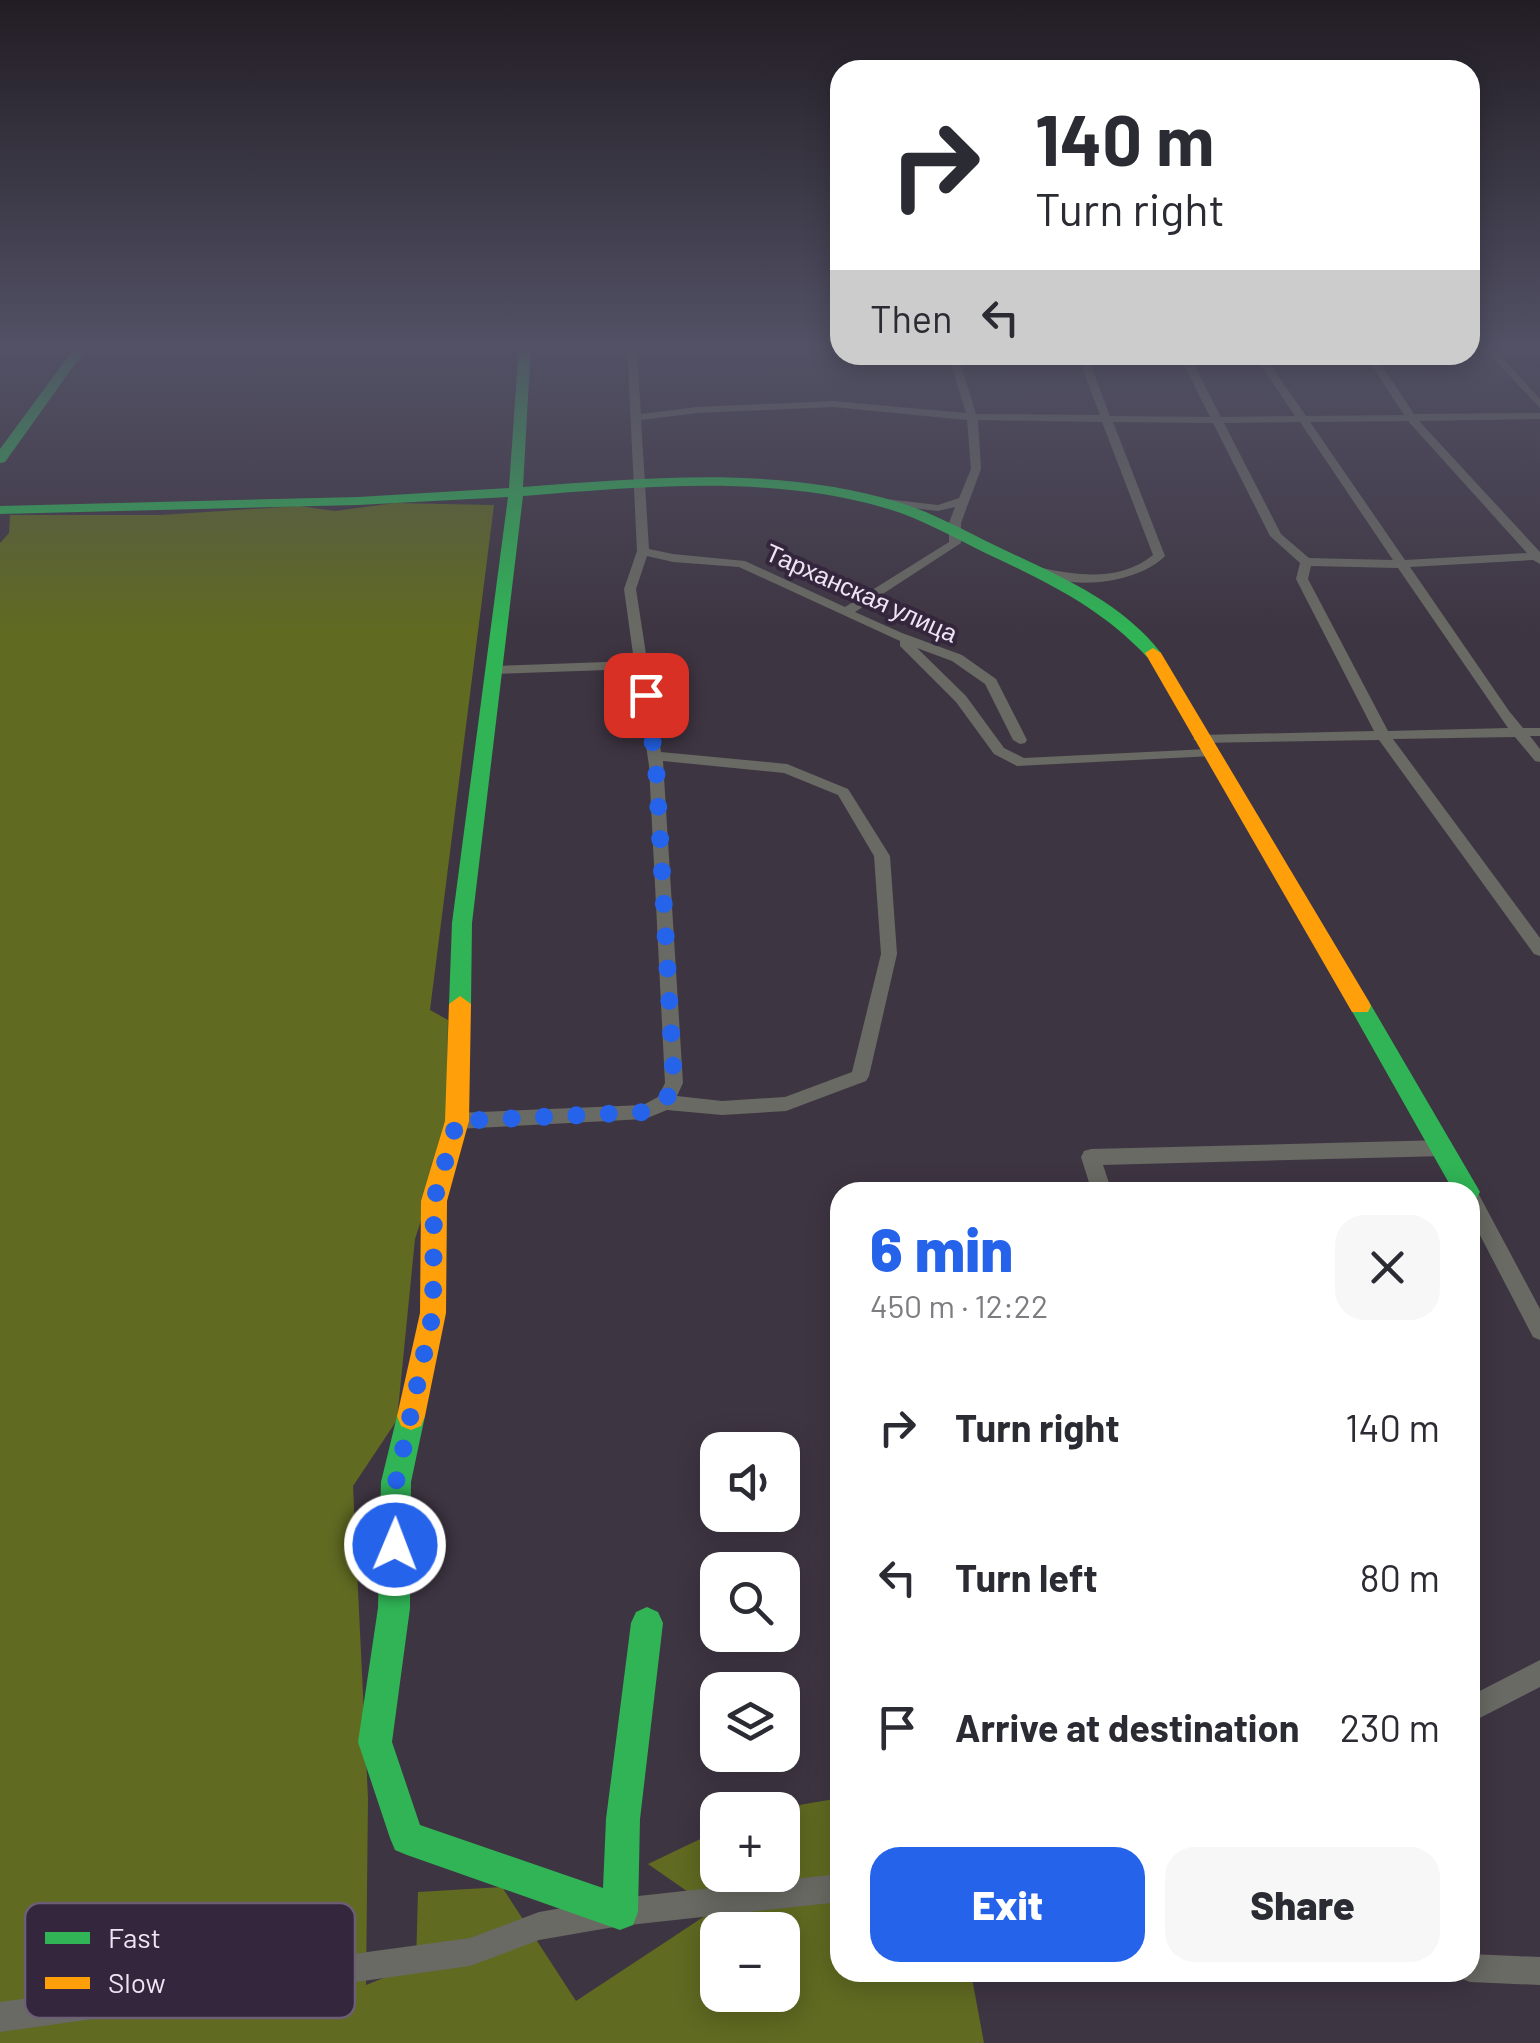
<!DOCTYPE html>
<html lang="en">
<head>
<meta charset="utf-8">
<style>
	body { margin:0; font-family:Barlow,sans-serif; background:#f7f7f7; color:#2b2b33; height:100vh; display:flex; flex-direction:column; font-size:38px; white-space:nowrap }
	* { box-sizing:border-box; margin:0 }
	p { font-size:32px; color:#7c7c81 }
	.icon { flex:none; width:55px; height:55px; fill:none; stroke:currentColor; stroke-width:2; stroke-linecap:round; stroke-linejoin:round }
	.map { position:relative; flex:1; overflow:hidden }
	.details { position:absolute; left:830px; top:1182px; width:650px; height:800px; display:flex; flex-direction:column; background:#fff; border-radius:30px; box-shadow:0 5px 25px #0003 }
	.details>* { flex:none }
	.hud { position:absolute; left:830px; top:60px; width:650px; height:305px; border-radius:30px; box-shadow:0 5px 25px #0003; background:#fff; color:#2b2b33; overflow:hidden }
	.tools { position:absolute; left:700px; top:1432px; display:grid; gap:20px }
	.tools a { display:grid; place-items:center; width:100px; height:100px; border-radius:20px; background:#fff; box-shadow:0 5px 25px #0003; font-size:50px }
	.pin { position:absolute; display:grid; place-items:center; width:85px; height:85px; color:#fff; margin:-42px; border-radius:20px; box-shadow:0 5px 15px #0006 }
	.me { position:absolute; width:110px; margin:-55px; rotate:1deg; stroke-linejoin:round; filter:drop-shadow(0 0 8px #0008) }
	.turn { display:flex; align-items:center; gap:35px; height:210px; padding:0 40px; font-size:45px }
	.turn .icon { width:130px; height:130px; stroke-width:2.5 }
	.turn b { display:block; font-size:70px; line-height:85px }
	.then { display:flex; align-items:center; height:95px; padding:0 40px; background:#0003; gap:20px; font-size:38px }
	.round { display:grid; place-items:center; flex:none; width:105px; height:105px; border-radius:30px; background:#f7f7f7 }
	.overview { display:flex; align-items:center; justify-content:space-between; height:170px; padding:0 40px }
	h1 { font-size:60px; font-weight:800; line-height:75px; color:#2563eb }
	.primary-button { display:flex; gap:20px; margin-top:auto; padding:20px 40px }
	.primary-button a { flex:1; height:115px; border-radius:30px; background:#2563eb; color:#fff; font-size:40px; font-weight:800; line-height:115px; text-align:center }
	.primary-button a+a { background:#f7f7f7; color:#2b2b33 }
	ul { padding:0; list-style:none }
	li { display:flex; align-items:center; gap:30px; height:150px; padding:0 40px }
	li div { flex:1 }
	li b { display:block; font-size:38px }
	li em { font-style:normal }
	.map>svg:first-child { display:block }
	.forest { fill:#606a21; fill-rule:evenodd }
	.lines { fill:none; stroke-linecap:round; stroke-linejoin:round }
	.street { fill:#696a63; fill-rule:evenodd }
	.fast { fill:#30b455; fill-rule:evenodd }
	.slow { fill:#ff9f0a; fill-rule:evenodd }
	.route { stroke:#2563eb; stroke-width:18; stroke-dasharray:0 32.4 }
	.labels { text-anchor:middle; dominant-baseline:central; stroke-width:8; stroke-linejoin:round; paint-order:stroke }
	.far-street-label { font-size:25px; fill:#eee5f4; stroke:#34263d }
	.key { fill:#34263d; stroke:#6c5f74; stroke-width:2.5 }
	.key-label { font-size:28px; fill:#eee5f4 }
</style>
</head>
<body>
<div class="map">
<svg width="1540" height="2043" viewBox="0 0 1540 2043">
	<rect width="100%" height="100%" fill="#3e3542"/>
	<path class="forest" d="M395,503L494,505L430,1010L448,1020L446,1144L415,1239L397,1420L353,1486L368,1798L366,1985L416,1965L418,1892L502,1887L576,2001L714,1910L648,1864L717,1831L718,1875H782V1810H770L840,1798V1972L971,1973L984,2043H0V543L9,533L10,515H160L299,506L335,511ZM718,1930H782V1995H718Z"/>
	<g class="lines">
		<g class="street">
			<path d="M627,343H637V347L816,343L811,346L637,353L641,414L697,407L833,401L966,413L948,355H958L976,414L1100,415L1077,355H1087L1110,416L1210,417L1179,355H1189L1221,417L1295,416L1254,355H1264L1306,416L1404,415L1365,355H1375L1414,414L1540,413V419L1419,421L1540,552V564L1533,560L1410,567L1509,711L1523,728H1540V736H1530L1540,749V762L1535,761L1515,737L1393,739L1540,938V956L1534,954L1379,740L1200,743L1193,739L1200,735L1374,731L1296,579L1300,563L1270,536L1213,423L1113,422L1165,556C1137,584 1070,591 1036,572L1042,568C1080,576 1121,581 1153,555L1102,422L978,420L981,469L961,523V543L855,612L902,633L962,655L996,679L1027,740L1025,743L1020,744L1013,740L985,684L952,661L917,648L966,696L1004,748L1024,758L1208,749L1215,753L1213,756L1017,766L994,754L956,702L900,646V641L739,567L673,562L647,556L636,589L661,752L787,764L848,789L850,792L890,856L897,954L869,1076L866,1081L786,1111L722,1115L667,1110L645,1119L457,1129L450,1126L448,1121L450,1116L457,1113L643,1105L658,1097L665,1083L649,766L635,669L493,674L486,670L493,666L634,661L624,589L637,551ZM833,407L967,420L971,469L959,498L938,505L878,498L872,501L878,504L938,511L955,507L949,523V542L845,607L745,561L673,554L649,549L641,420L697,413ZM1408,421L1527,553L1405,560L1310,422ZM1300,422L1393,560L1309,558L1281,534L1224,423ZM1311,566L1398,568L1508,728L1388,731L1308,579ZM663,761L784,773L838,795L874,856L881,954L852,1072L785,1097L722,1101L677,1096L683,1083Z"/>
			<polygon points="1479,343 1489,343 1540,399 1540,408"/>
			<polygon points="1444,1140 1451,1142 1453,1148 1451,1154 1444,1156 1103,1165 1112,1192 1092,1192 1081,1157 1084,1151 1091,1149"/>
			<polygon points="1470,1189 1477,1191 1540,1309 1540,1340 1533,1337 1470,1216 1470,1192 1462,1192"/>
			<polygon points="1540,1660 1540,1687 1470,1723 1470,1696"/>
			<polygon points="840,1874 840,1902 620,1926 539,1940 470,1966 0,2032 0,2002 470,1938 539,1912 620,1898"/>
			<polygon points="1470,1954 1540,1957 1540,1985 1470,1982 1460,1978 1458,1972 1470,1972"/>
		</g>
		<g class="fast">
			<polygon points="78,343 90,343 5,462 0,463 0,449"/>
			<path d="M519,343H531L523,487C647,478 780,465 901,503C939,515 974,536 1011,553C1066,579 1123,604 1161,653L1159,657H1147C1103,610 1053,585 996,558C959,541 924,519 885,508C769,474 641,487 523,496L472,923L471,1004L468,1010H452L449,1004L452,923L508,497L358,505L0,514V506L358,497L509,488Z"/>
			<polygon points="1360,998 1368,1000 1476,1185 1480,1192 1476,1199 1470,1202 1470,1192 1454,1192 1349,1006"/>
			<polygon points="411,1402 421,1406 425,1416 411,1482 410,1608 392,1742 420,1825 603,1888 606,1819 631,1623 636,1612 647,1607 658,1612 663,1623 640,1819 638,1912 633,1925 620,1930 407,1855 395,1850 390,1838 358,1742 378,1608 381,1482 397,1416 401,1406"/>
		</g>
		<g class="slow">
			<polygon points="1153,648 1161,653 1368,1000 1371,1006 1368,1012 1352,1012 1145,653"/>
			<polygon points="460,996 471,1004 469,1121 447,1201 446,1313 425,1416 421,1426 411,1430 401,1426 397,1416 420,1313 421,1201 445,1121 449,1004"/>
		</g>
	</g>
	<linearGradient id="sky" x2="0" y2="1"><stop stop-color="#221d24"/><stop offset="0.55" stop-color="#525165"/><stop offset="1" stop-color="#525165" stop-opacity="0"/></linearGradient>
	<rect width="1540" height="629" fill="url(#sky)"/>
	<g class="lines">
		<polyline class="route" points="395,1545 396,1482 433,1313 434,1200 457,1121 645,1112 665,1102 674,1083 656,766 646,695"/>
	</g>
	<g class="labels">
		<g class="far-street-label">
			<text transform="translate(862 592) rotate(24)">Тарханская улица</text>
		</g>
	</g>
	<rect x="25" y="1903" width="330" height="115" rx="15" class="key"/>
	<rect x="45" y="1932" width="45" height="12" fill="#30b455"/>
	<rect x="45" y="1977" width="45" height="12" fill="#ff9f0a"/>
	<g class="key-label">
		<text x="108" y="1948">Fast</text>
		<text x="108" y="1993">Slow</text>
	</g>
</svg>
<div class="tools">
<a><svg class="icon" aria-label="sound" viewBox="0 0 24 24"><path d="M4 9h4l5-4v14l-5-4H4zM17 9q2 3 0 6"/></svg></a>
<a><svg class="icon" aria-label="search" viewBox="0 0 24 24"><circle cx="10" cy="10" r="6"/><path d="M15 15l6 6"/></svg></a>
<a><svg class="icon" aria-label="layers" viewBox="0 0 24 24"><path d="M12 4l9 5-9 5-9-5zM3 14l9 5 9-5"/></svg></a>
<a>+</a>
<a>−</a>
</div>
<div class="pin" style="left:646px;top:695px;background:#d93025"><svg class="icon" aria-label="arrive" viewBox="0 0 24 24"><path d="M6 21V4h12l-3 4 3 4H6"/></svg></div>
<svg class="me" style="left:395px;top:1545px" viewBox="-20 -20 40 40"><circle r="17" fill="#2563eb" stroke="#fff" stroke-width="3"/><path d="M0-11L8 9 0 5-8 9z" fill="#fff"/></svg>
<div class="hud">
<div class="turn"><svg class="icon" aria-label="right" viewBox="0 0 24 24"><path d="M7 20v-9h11M14 6l5 5-5 5"/></svg><div><b>140 m</b>Turn right</div></div>
<div class="then">Then<svg class="icon" aria-label="left" viewBox="0 0 24 24"><path d="M17 20v-9H6M10 6l-5 5 5 5"/></svg></div>
</div>
<section class="details">
<div class="overview"><div><h1>6 min</h1><p>450 m · 12:22</p></div><a class="round"><svg class="icon" aria-label="close" viewBox="0 0 24 24"><path d="M6 6l12 12M18 6L6 18"/></svg></a></div>
<ul>
<li><svg class="icon" aria-label="right" viewBox="0 0 24 24"><path d="M7 20v-9h11M14 6l5 5-5 5"/></svg><div><b>Turn right</b></div><em>140 m</em></li>
<li><svg class="icon" aria-label="left" viewBox="0 0 24 24"><path d="M17 20v-9H6M10 6l-5 5 5 5"/></svg><div><b>Turn left</b></div><em>80 m</em></li>
<li><svg class="icon" aria-label="arrive" viewBox="0 0 24 24"><path d="M6 21V4h12l-3 4 3 4H6"/></svg><div><b>Arrive at destination</b></div><em>230 m</em></li>
</ul>
<div class="primary-button"><a>Exit</a><a>Share</a></div>
</section>
</div>
</body>
</html>
